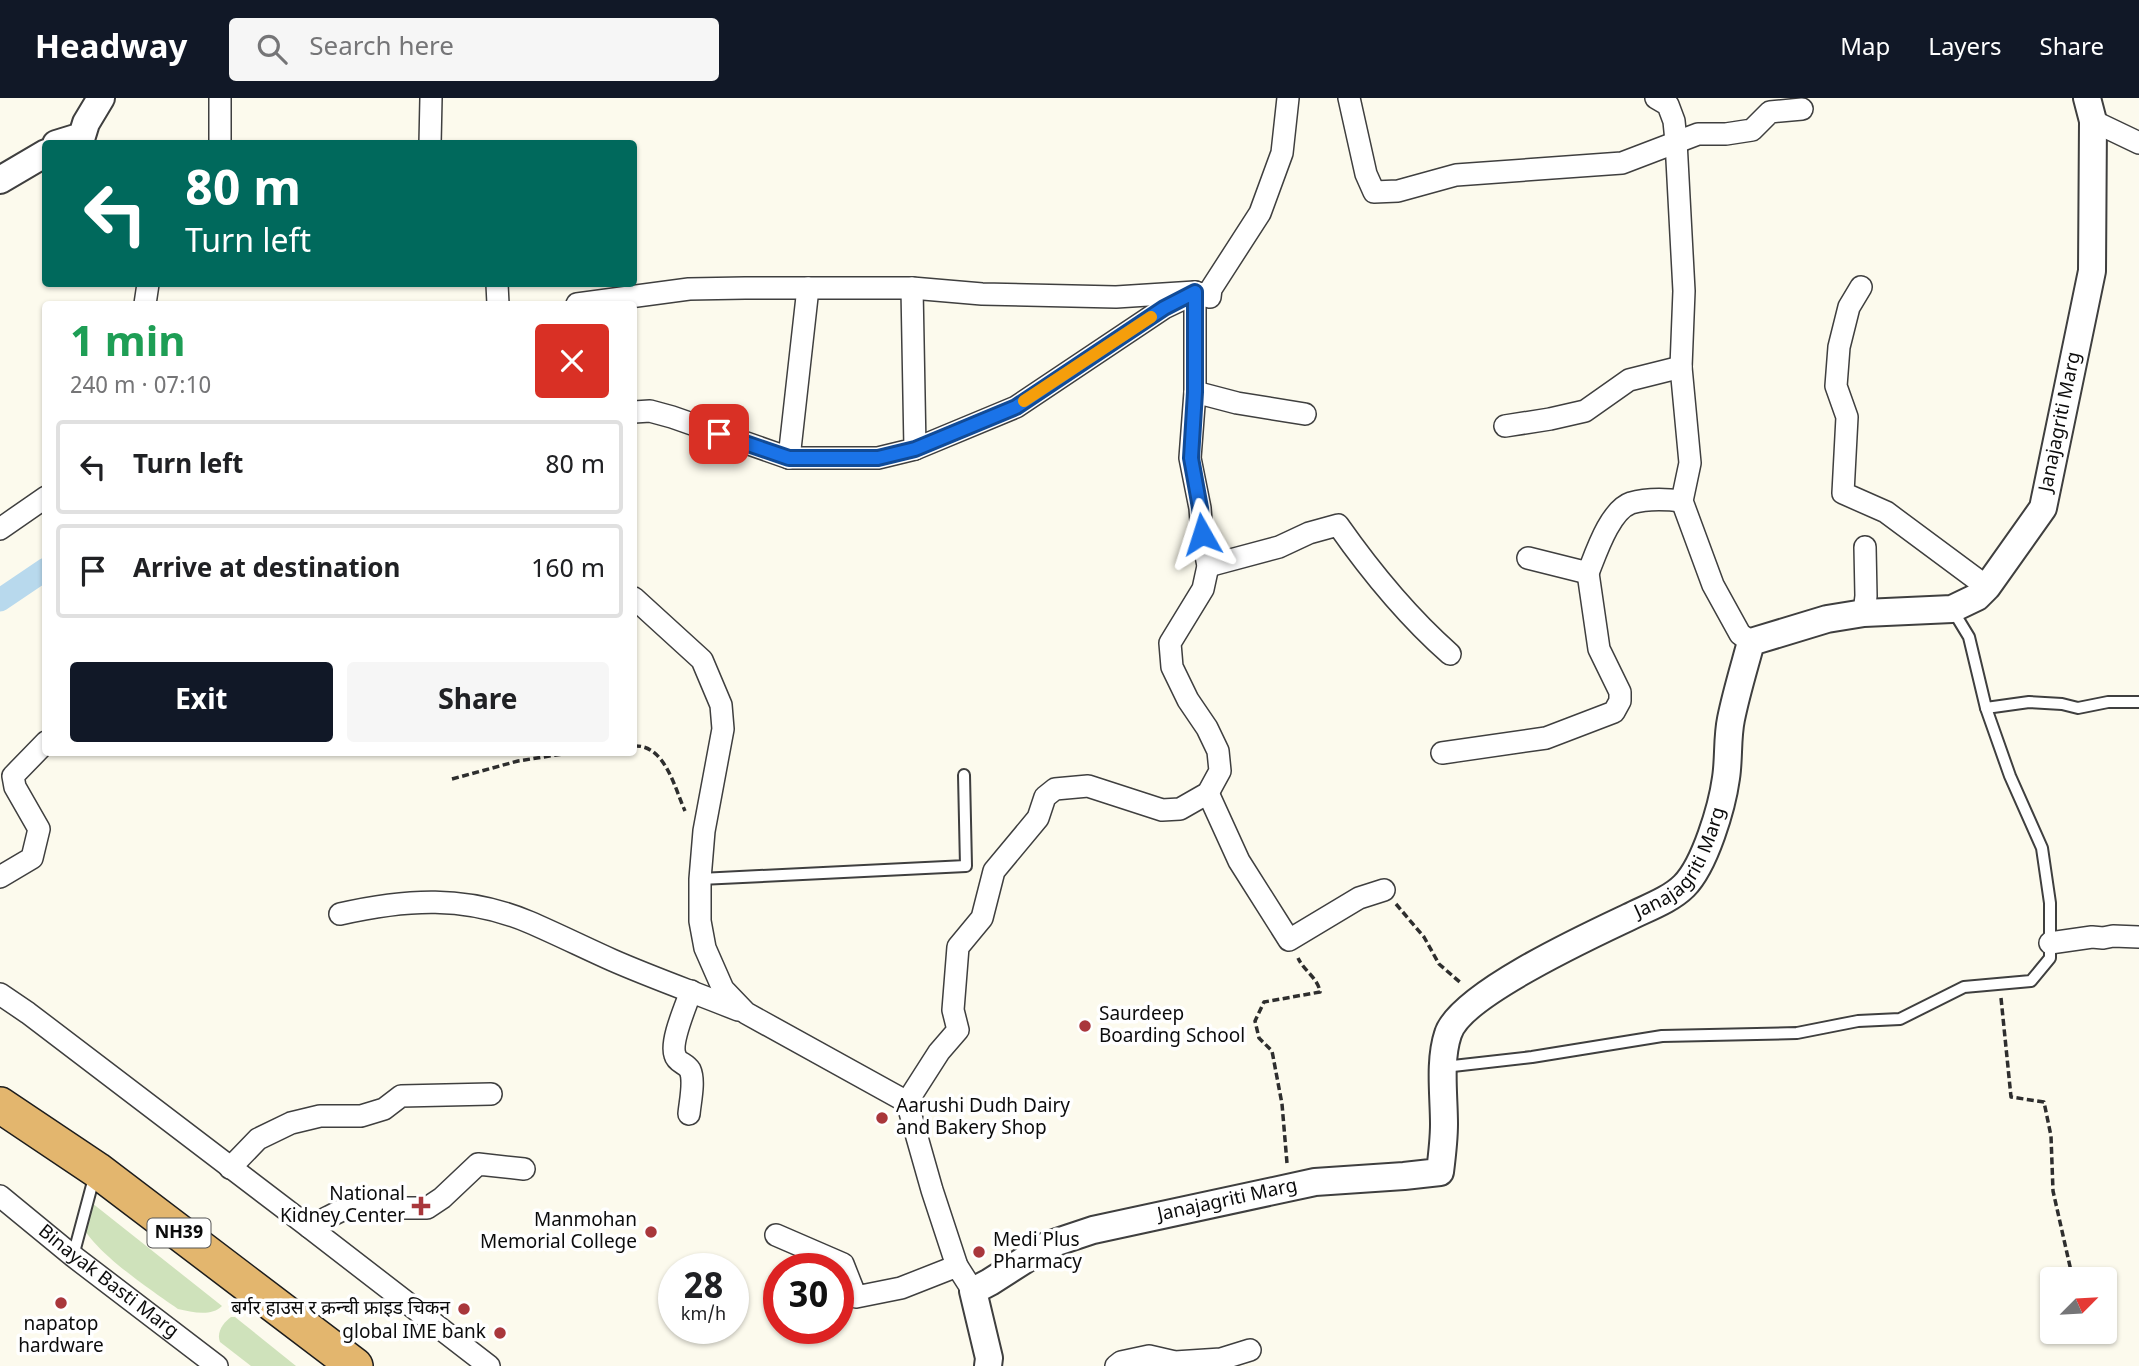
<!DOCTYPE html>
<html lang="en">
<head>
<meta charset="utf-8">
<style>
	body { margin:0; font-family:Georgia,"Noto Sans Devanagari",serif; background:#f6f6f6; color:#202124; height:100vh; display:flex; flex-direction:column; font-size:26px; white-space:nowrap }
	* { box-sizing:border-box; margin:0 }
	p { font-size:23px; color:#757577 }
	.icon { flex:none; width:38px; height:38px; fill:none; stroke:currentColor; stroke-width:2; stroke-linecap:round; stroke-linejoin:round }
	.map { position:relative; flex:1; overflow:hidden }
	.side { position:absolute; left:42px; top:203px; width:595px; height:455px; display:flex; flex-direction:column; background:#fff; border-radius:7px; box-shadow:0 2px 5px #0004 }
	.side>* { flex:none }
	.banner { position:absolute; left:42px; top:42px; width:595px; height:147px; border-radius:7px; box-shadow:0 2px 5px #0004; background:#00695c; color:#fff; overflow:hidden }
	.needle { width:46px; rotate:66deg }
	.controls { position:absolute; left:2040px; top:1169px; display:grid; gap:14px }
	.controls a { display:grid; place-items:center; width:77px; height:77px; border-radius:7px; background:#fff; box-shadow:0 2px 5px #0004; font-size:35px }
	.speed { position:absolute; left:658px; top:1155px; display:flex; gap:14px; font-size:35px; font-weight:700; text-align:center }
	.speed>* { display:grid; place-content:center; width:91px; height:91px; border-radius:50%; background:#fff; box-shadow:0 2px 5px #0004; line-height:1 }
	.speed small { font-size:18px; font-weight:400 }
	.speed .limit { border:10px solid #d22; background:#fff; color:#111 }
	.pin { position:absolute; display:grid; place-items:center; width:60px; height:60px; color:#fff; margin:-30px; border-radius:14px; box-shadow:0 4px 10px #0006 }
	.me { position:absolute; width:77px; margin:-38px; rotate:354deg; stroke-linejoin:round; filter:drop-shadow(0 0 5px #0008) }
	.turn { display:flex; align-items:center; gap:24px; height:147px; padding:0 28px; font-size:32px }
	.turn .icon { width:91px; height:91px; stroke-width:2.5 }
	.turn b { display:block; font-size:49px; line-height:60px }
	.round { display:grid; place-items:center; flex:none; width:74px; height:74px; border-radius:7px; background:#f6f6f6 }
	.head { display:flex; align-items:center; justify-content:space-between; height:119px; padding:0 28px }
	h1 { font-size:42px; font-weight:700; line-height:52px; color:#1e9e55 }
	.cta { display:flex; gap:14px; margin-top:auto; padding:14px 28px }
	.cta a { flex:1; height:80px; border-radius:7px; background:#111827; color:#fff; font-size:28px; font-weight:700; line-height:80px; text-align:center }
	.cta a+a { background:#f6f6f6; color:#202124 }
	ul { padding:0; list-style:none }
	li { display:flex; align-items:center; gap:21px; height:94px; margin:0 14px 10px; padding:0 14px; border:4px solid #e0e0e0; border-radius:7px }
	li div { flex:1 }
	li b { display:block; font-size:26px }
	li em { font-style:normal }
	header { display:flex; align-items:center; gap:42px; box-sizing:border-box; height:98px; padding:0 35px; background:#111827; color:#fff }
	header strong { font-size:33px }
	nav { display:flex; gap:38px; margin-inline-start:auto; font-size:24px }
	.search { width:490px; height:63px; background:#f6f6f6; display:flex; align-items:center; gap:18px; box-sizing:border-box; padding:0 24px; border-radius:7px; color:#757577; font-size:26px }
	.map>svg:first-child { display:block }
	.green { fill:#cfe2bb }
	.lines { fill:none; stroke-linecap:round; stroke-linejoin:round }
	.canal { stroke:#b8d9ed; stroke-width:23 }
	.service-casing { stroke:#3f3f3f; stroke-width:14 }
	.minor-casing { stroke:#3f3f3f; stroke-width:24 }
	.tertiary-casing { stroke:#3f3f3f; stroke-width:30 }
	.trunk-casing { stroke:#1d1d1d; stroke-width:38 }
	.path { stroke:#2e2e2e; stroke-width:3.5; stroke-dasharray:7 3.5; stroke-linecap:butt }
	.service { stroke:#fff; stroke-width:10 }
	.minor { stroke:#fff; stroke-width:21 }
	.tertiary { stroke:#fff; stroke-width:26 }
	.trunk { stroke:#e3b66e; stroke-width:35 }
	.route-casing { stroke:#114b97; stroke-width:18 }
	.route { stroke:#1a73e8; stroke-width:12 }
	.slow { stroke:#f59e0b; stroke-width:12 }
	.poi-dot { fill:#a9373b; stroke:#fff; stroke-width:2.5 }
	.labels { text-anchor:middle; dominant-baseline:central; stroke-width:7; stroke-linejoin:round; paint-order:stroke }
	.shield { fill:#fff; stroke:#555; stroke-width:2 }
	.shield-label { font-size:18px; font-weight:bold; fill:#0c0c0c }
	.street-label { font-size:19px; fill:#0c0c0c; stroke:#fff }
	.poi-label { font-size:19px; fill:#0c0c0c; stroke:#fff; text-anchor:end }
</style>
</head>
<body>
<header>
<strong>Headway</strong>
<div class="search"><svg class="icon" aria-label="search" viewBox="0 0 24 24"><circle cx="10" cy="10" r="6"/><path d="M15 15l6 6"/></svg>Search here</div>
<nav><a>Map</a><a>Layers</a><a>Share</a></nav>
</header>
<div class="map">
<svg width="2139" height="1268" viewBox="0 0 2139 1268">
	<rect width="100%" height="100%" fill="#fcfaed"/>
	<g class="green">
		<path d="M85,1104L92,1105L222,1208C211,1219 192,1214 178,1211C159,1197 52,1129 85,1104Z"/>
		<path d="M231,1219H235L296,1268H251L220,1244C216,1234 224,1224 231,1219Z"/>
	</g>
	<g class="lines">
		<polyline class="canal" points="0,502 46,471"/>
		<g class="service-casing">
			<g id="service">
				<polyline points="1986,610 2029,604 2062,606 2078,610 2108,604 2139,604"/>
				<polyline points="700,781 966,768 964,677"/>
				<polyline points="1444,969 1532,959 1662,938 1797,935 1858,923 1900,921 1964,889 2031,883 2050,860 2050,805 2042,750 2010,678 1986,610 1969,539 1952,511"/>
				<polyline points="73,1158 95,1076"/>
			</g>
		</g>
		<g class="minor-casing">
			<g id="minor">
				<polyline points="1349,0 1366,76 1374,94 1398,93 1456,77 1622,65 1698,36 1726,36 1752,32 1770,14 1802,11"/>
				<polyline points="1656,0 1668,7 1674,23 1676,43 1684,193 1681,269 1690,365 1682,403 1713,487 1740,536 1751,544"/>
				<polyline points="2093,23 2139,45"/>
				<polyline points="220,46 220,0"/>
				<polyline points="430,46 431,0"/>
				<polyline points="497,186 498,206"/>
				<polyline points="1861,189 1849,209 1839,249 1836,288 1847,319 1843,395 1886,414 1987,489"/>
				<polyline points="808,190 789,360 878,360 915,351 912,190"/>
				<polyline points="145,206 148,186"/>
				<polyline points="577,206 689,191 745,190 912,190 982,196 1116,199 1195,194"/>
				<polyline points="1195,294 1195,194 1210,199 1211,191 1260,115 1282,55 1288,0"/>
				<polyline points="634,314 650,313 672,319 789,360"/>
				<polyline points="1505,328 1550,321 1585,313 1629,282 1681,269"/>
				<polyline points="915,351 1016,309 1164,210 1187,199"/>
				<polyline points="0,431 46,399"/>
				<path d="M1528,460L1588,475C1596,455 1610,412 1631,405C1648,400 1665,401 1682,403"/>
				<path d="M1208,468L1279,449L1309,435L1338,427C1371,474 1407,518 1450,556"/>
				<polyline points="634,500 702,562 721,607 723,631 704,733 700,781 700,823 705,850 723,891 746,915 907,1004 932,1092 957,1168 973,1193"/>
				<polyline points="1864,515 1866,498 1865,449"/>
				<polyline points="1442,655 1546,640 1614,614 1620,603 1620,594 1599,551 1588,475"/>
				<polyline points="1208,695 1239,763 1289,842 1359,800 1384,792"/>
				<polyline points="0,779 32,760 39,731 15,689 13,678 46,644"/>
				<path d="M340,816C406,801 465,797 529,824C557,836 585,850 612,862C653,880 696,895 738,912"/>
				<polyline points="2050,845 2092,839 2103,840 2113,838 2139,839"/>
				<polyline points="0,896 28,915 309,1129 346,1110 427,1110 442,1100 478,1066 524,1071"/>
				<polyline points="907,1004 939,954 958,932 953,912 958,849 982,820 994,773 1038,720 1045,699 1055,691 1088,688 1162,712 1180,711 1208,695 1220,673 1218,653 1207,630 1188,602 1172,569 1170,545 1203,491 1208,468 1202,436 1200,410 1190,360 1195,294 1237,305 1305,316"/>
				<path d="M689,1016C690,1004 695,983 690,972C686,965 677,965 675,957C670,943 686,908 691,893"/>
				<polyline points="230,1070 258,1041 291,1025 320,1018 361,1018 384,1011 401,998 491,996"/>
				<path id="s1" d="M0,1098L73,1158L217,1268"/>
				<polyline points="309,1129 489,1268"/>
				<polyline points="776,1137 843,1166 856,1199 901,1190 957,1168"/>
				<polyline points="1116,1268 1121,1264 1149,1258 1175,1264 1221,1261 1250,1252"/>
			</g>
		</g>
		<g class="tertiary-casing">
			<g id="tertiary">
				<polyline points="56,46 82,38 86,25 101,0"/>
				<polyline points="0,82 46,55"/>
				<path id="s2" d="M988,1268L989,1260L973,1193L990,1184L1048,1147L1093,1132L1315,1084L1404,1078L1440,1074C1442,1058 1444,1042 1444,1026C1444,998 1439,963 1448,936C1460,897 1591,837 1629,819C1647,810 1670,802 1684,788C1705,767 1722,709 1726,680C1729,661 1727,640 1731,621C1736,596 1744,570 1751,544L1827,521L1864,515L1952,511L1977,499L1987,489L2043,410L2092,173L2093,23L2087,0"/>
			</g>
		</g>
		<g class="trunk-casing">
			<polyline id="trunk" points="0,1007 97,1072 355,1268"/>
		</g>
		<g class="path">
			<path d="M634,648C665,646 675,691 685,713"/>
			<polyline points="452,681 518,663 575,654"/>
			<polyline points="1396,806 1424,839 1439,866 1462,886"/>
			<polyline points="2001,900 2011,999 2044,1004 2051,1038 2053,1093 2071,1173"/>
			<path d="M1287,1065L1282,1006L1272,953L1259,940L1255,923L1264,904L1320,894C1318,880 1304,873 1298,860"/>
		</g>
		<use href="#service" class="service"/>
		<use href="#minor" class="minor"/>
		<use href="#tertiary" class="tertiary"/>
		<use href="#trunk" class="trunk"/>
	</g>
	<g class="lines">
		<g class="route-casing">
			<polyline id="route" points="719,336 789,360 878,360 915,351 1016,309 1164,210 1195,194 1195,294 1191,360 1200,410 1202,436"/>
		</g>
		<use href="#route" class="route"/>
		<polyline class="slow" points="1024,303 1151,219"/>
	</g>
	<g class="poi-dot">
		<circle cx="1085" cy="928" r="7"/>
		<circle cx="882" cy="1020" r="7"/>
		<path d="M417.5 1097.5h7v7h7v7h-7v7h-7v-7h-7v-7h7z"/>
		<circle cx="651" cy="1134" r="7"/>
		<circle cx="979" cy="1154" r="7"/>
		<circle cx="61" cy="1205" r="7"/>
		<circle cx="464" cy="1211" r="7"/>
		<circle cx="500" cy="1235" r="7"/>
	</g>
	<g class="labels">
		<rect class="shield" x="147.5" y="1120.5" width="63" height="29" rx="5"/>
		<g class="shield-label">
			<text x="179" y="1135">NH39</text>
		</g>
		<g class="street-label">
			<text stroke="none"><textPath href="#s2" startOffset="1673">Janajagriti Marg</textPath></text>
			<text stroke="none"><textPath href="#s2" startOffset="1001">Janajagriti Marg</textPath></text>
			<text stroke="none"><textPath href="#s2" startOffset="350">Janajagriti Marg</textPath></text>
			<text stroke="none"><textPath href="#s1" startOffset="138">Binayak Basti Marg</textPath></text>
		</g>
		<g class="poi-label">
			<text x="1099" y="917" text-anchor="start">Saurdeep<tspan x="1099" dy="22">Boarding School</tspan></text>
			<text x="896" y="1009" text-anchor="start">Aarushi Dudh Dairy<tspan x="896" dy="22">and Bakery Shop</tspan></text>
			<text x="405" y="1097">National<tspan x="405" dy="22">Kidney Center</tspan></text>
			<text x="637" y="1123">Manmohan<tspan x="637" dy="22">Memorial College</tspan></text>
			<text x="993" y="1143" text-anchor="start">Medi Plus<tspan x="993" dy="22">Pharmacy</tspan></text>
			<text x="450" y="1211">बर्गर हाउस र क्रन्ची फ्राइड चिकन</text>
			<text x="61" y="1227" text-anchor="middle">napatop<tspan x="61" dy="22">hardware</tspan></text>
			<text x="486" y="1235">global IME bank</text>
		</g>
	</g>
</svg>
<div class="controls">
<a><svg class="needle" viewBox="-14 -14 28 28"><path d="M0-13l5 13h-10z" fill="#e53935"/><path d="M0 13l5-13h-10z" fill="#757577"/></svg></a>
</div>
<div class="speed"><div>28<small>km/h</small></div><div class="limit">30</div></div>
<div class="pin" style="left:719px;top:336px;background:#d93025"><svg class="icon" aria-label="arrive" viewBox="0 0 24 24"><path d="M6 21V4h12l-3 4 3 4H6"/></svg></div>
<svg class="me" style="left:1202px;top:436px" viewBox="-20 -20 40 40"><path d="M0-17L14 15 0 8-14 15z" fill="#1a73e8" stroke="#fff" stroke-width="4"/></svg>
<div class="banner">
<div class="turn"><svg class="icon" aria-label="left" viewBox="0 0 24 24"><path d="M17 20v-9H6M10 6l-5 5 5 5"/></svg><div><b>80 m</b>Turn left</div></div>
</div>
<section class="side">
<div class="head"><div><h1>1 min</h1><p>240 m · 07:10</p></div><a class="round" style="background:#d93025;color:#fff"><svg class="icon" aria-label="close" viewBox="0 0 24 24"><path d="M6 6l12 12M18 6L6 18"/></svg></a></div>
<ul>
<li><svg class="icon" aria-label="left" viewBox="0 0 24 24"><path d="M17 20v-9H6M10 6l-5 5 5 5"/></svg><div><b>Turn left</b></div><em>80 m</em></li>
<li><svg class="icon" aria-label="arrive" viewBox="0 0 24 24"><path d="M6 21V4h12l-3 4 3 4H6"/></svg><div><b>Arrive at destination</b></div><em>160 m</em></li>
</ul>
<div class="cta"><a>Exit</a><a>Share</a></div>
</section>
</div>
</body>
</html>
